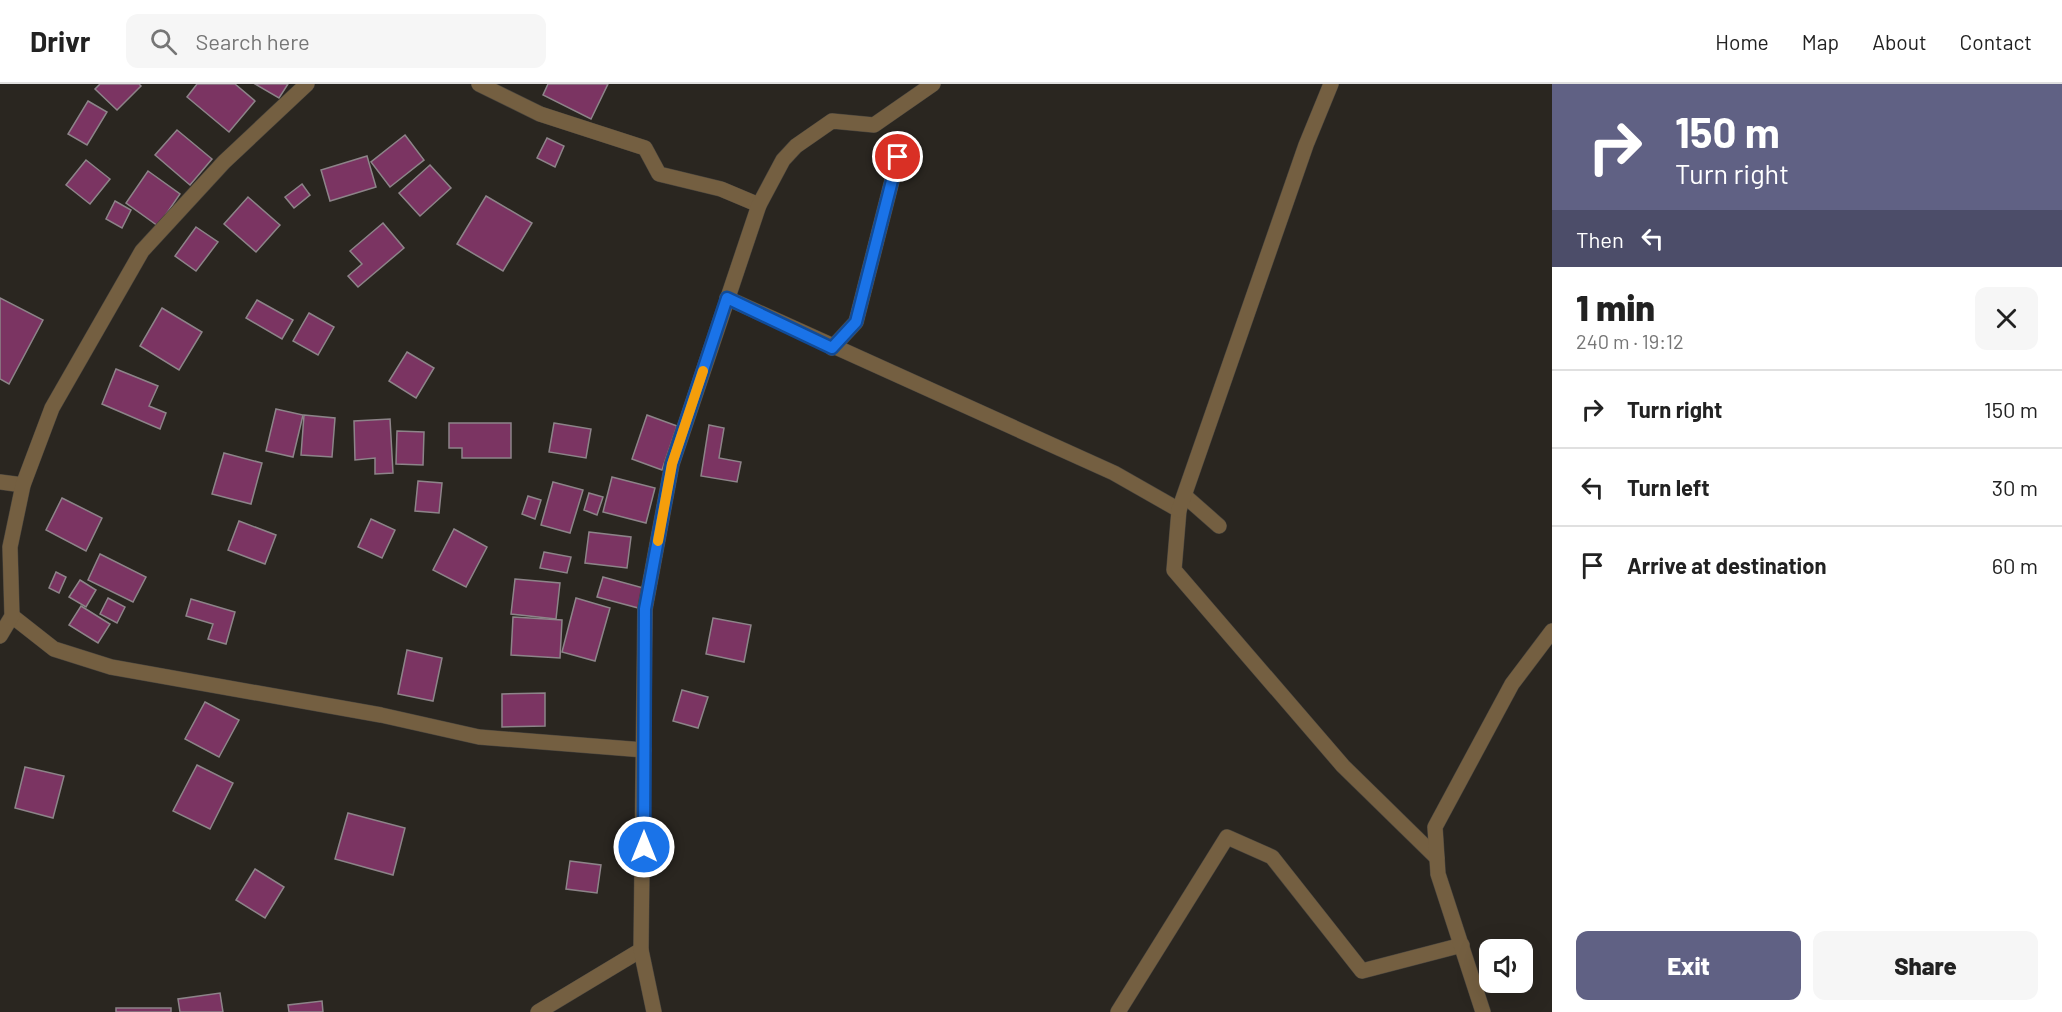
<!DOCTYPE html>
<html lang="en">
<head>
<meta charset="utf-8">
<style>
	body { margin:0; font-family:Barlow,sans-serif; background:#f6f6f6; color:#222; height:100vh; display:flex; flex-direction:column; font-size:22px; white-space:nowrap }
	* { box-sizing:border-box; margin:0 }
	p { font-size:20px; color:#767676 }
	.icon { flex:none; width:33px; height:33px; fill:none; stroke:currentColor; stroke-width:2; stroke-linecap:round; stroke-linejoin:round }
	.map { position:relative; flex:1; overflow:hidden }
	.side { display:flex; flex-direction:column; background:#fff; width:510px }
	.side>* { flex:none }
	.guide { background:#606184; color:#fff; overflow:hidden }
	.controls { position:absolute; left:1479px; top:855px; display:grid; gap:12px }
	.controls a { display:grid; place-items:center; width:54px; height:54px; border-radius:12px; background:#fff; box-shadow:0 6px 24px #0002; font-size:30px }
	.pin { position:absolute; display:grid; place-items:center; width:51px; height:51px; color:#fff; margin:-26px; border:3px solid #fff; border-radius:50%; box-shadow:0 2px 6px #0007 }
	.me { position:absolute; width:66px; margin:-33px; rotate:0deg; stroke-linejoin:round; filter:drop-shadow(0 0 4px #0008) }
	.turn { display:flex; align-items:center; gap:21px; height:126px; padding:0 24px; font-size:27px }
	.turn .icon { width:78px; height:78px; stroke-width:2.5 }
	.turn b { display:block; font-size:42px; line-height:51px }
	.then { display:flex; align-items:center; height:57px; padding:0 24px; background:#0003; gap:12px; font-size:22px }
	.round { display:grid; place-items:center; flex:none; width:63px; height:63px; border-radius:12px; background:#f6f6f6 }
	.overview { display:flex; align-items:center; justify-content:space-between; height:102px; padding:0 24px }
	h1 { font-size:36px; font-weight:800; line-height:45px }
	.button { display:flex; gap:12px; margin-top:auto; padding:12px 24px }
	.button a { flex:1; height:69px; border-radius:12px; background:#606184; color:#fff; font-size:24px; font-weight:800; line-height:69px; text-align:center }
	.button a+a { background:#f6f6f6; color:#222 }
	ul { padding:0; list-style:none }
	li { display:flex; align-items:center; gap:18px; height:78px; padding:0 24px; border-top:2px solid #e0e0e0 }
	li div { flex:1 }
	li b { display:block; font-size:22px }
	li em { font-style:normal }
	header { display:flex; align-items:center; gap:36px; box-sizing:border-box; height:84px; padding:0 30px; background:#fff; border-bottom:2px solid #e0e0e0 }
	header strong { font-size:28px }
	nav { display:flex; gap:33px; margin-inline-start:auto; font-size:21px }
	.search { width:420px; height:54px; background:#f6f6f6; display:flex; align-items:center; gap:15px; box-sizing:border-box; padding:0 21px; border-radius:12px; color:#767676; font-size:22px }
	main { display:flex; flex:1; min-height:0 }
	.map>svg:first-child { display:block }
	.building { fill:#7b3462; stroke:#8d8489; stroke-width:1.5 }
	.lines { fill:none; stroke-linecap:round; stroke-linejoin:round }
	.minor-casing { stroke:#48443e; stroke-width:16 }
	.minor { stroke:#745f41; stroke-width:15 }
	.route-casing { stroke:#114b97; stroke-width:15 }
	.route { stroke:#1a73e8; stroke-width:10 }
	.slow { stroke:#f59e0b; stroke-width:10 }
</style>
</head>
<body>
<header>
<strong>Drivr</strong>
<div class="search"><svg class="icon" aria-label="search" viewBox="0 0 24 24"><circle cx="10" cy="10" r="6"/><path d="M15 15l6 6"/></svg>Search here</div>
<nav><a>Home</a><a>Map</a><a>About</a><a>Contact</a></nav>
</header>
<main>
<div class="map">
<svg width="1552" height="928" viewBox="0 0 1552 928">
	<rect width="100%" height="100%" fill="#2a2620"/>
	<g class="building">
		<polygon points="100,0 139,0 141,2 117,26 95,5"/>
		<polygon points="197,0 235,0 255,17 229,48 187,13"/>
		<polygon points="255,0 288,0 279,14"/>
		<polygon points="548,0 608,0 591,35 543,11"/>
		<polygon points="88,17 107,28 87,61 68,50"/>
		<polygon points="177,46 212,75 190,101 155,71"/>
		<polygon points="405,51 424,76 390,103 371,78"/>
		<polygon points="547,54 564,62 555,83 537,74"/>
		<polygon points="367,72 376,103 330,117 321,86"/>
		<polygon points="86,76 110,95 90,120 66,101"/>
		<polygon points="430,81 451,104 420,132 399,109"/>
		<polygon points="148,87 180,110 158,142 126,119"/>
		<polygon points="302,100 310,111 294,124 285,113"/>
		<polygon points="486,112 532,139 503,187 457,160"/>
		<polygon points="248,113 280,141 256,168 224,140"/>
		<polygon points="115,117 131,126 122,144 106,135"/>
		<polygon points="383,139 404,164 358,203 348,192 362,180 350,167"/>
		<polygon points="196,143 218,158 196,187 175,172"/>
		<polygon points="0,214 43,236 9,300 0,295"/>
		<polygon points="257,216 293,236 282,255 246,234"/>
		<polygon points="162,224 202,248 179,286 140,262"/>
		<polygon points="309,229 334,243 318,271 293,257"/>
		<polygon points="407,268 434,284 416,314 389,297"/>
		<polygon points="116,285 158,302 149,322 166,329 160,345 102,320"/>
		<polygon points="276,325 303,331 293,373 266,367"/>
		<polygon points="304,331 335,334 332,373 301,371"/>
		<polygon points="647,331 677,342 662,386 632,375"/>
		<polygon points="390,335 393,389 375,390 375,374 355,376 354,337"/>
		<polygon points="449,339 511,339 511,374 462,374 462,364 449,364"/>
		<polygon points="554,339 591,345 586,374 549,368"/>
		<polygon points="709,341 724,344 719,374 741,378 737,398 701,392"/>
		<polygon points="397,347 424,348 423,381 396,380"/>
		<polygon points="224,369 262,379 251,420 212,410"/>
		<polygon points="612,393 655,404 646,439 603,428"/>
		<polygon points="418,397 442,399 439,429 415,427"/>
		<polygon points="553,398 583,406 570,449 541,441"/>
		<polygon points="589,409 603,413 597,431 584,426"/>
		<polygon points="528,412 541,416 535,435 522,430"/>
		<polygon points="62,414 102,434 86,467 46,446"/>
		<polygon points="371,435 395,446 382,474 358,463"/>
		<polygon points="239,437 276,451 265,480 228,466"/>
		<polygon points="454,445 487,463 466,503 433,486"/>
		<polygon points="589,448 631,453 627,484 585,479"/>
		<polygon points="544,468 571,473 567,489 540,484"/>
		<polygon points="100,470 146,493 133,518 88,496"/>
		<polygon points="56,488 66,493 59,509 49,504"/>
		<polygon points="603,493 647,505 642,525 597,513"/>
		<polygon points="515,495 560,499 556,535 511,530"/>
		<polygon points="80,496 96,506 86,523 69,513"/>
		<polygon points="108,514 125,523 117,539 100,530"/>
		<polygon points="576,514 610,524 595,577 562,568"/>
		<polygon points="191,515 235,528 226,560 208,555 213,540 186,532"/>
		<polygon points="81,522 110,540 98,559 69,541"/>
		<polygon points="513,533 562,536 560,574 511,571"/>
		<polygon points="713,534 751,541 744,578 706,570"/>
		<polygon points="407,566 442,574 433,617 398,610"/>
		<polygon points="682,606 708,613 698,644 673,637"/>
		<polygon points="545,609 545,642 502,643 502,610"/>
		<polygon points="205,618 239,636 219,673 185,655"/>
		<polygon points="197,681 233,699 210,745 173,727"/>
		<polygon points="25,683 64,692 53,734 15,724"/>
		<polygon points="348,729 405,744 393,791 335,775"/>
		<polygon points="570,777 601,781 597,809 566,805"/>
		<polygon points="255,785 284,803 265,834 236,816"/>
		<polygon points="220,909 223,928 180,928 178,915"/>
		<polygon points="322,917 323,928 289,928 288,921"/>
		<rect x="116" y="924" width="55" height="4"/>
	</g>
	<g class="lines">
		<g class="minor-casing">
			<g id="minor">
				<polyline points="479,0 540,30 645,64 659,90 721,105 759,121"/>
				<polyline points="727,214 1114,389 1179,426 1174,486 1343,682 1437,774"/>
				<polyline points="832,264 856,238 898,73"/>
				<polyline points="0,398 23,401"/>
				<polyline points="1185,412 1219,442"/>
				<polyline points="1179,426 1306,61 1331,0"/>
				<polyline points="12,532 54,565 111,583 381,631 479,653 644,666"/>
				<polyline points="0,552 12,532 10,463 23,401 52,324 142,167 224,78 307,0"/>
				<polyline points="538,928 641,866"/>
				<polyline points="654,928 641,866 645,525 672,380 759,121 783,76 796,62 832,37 874,41 933,0"/>
				<polyline points="1118,928 1227,753 1272,773 1362,887 1462,861"/>
				<polyline points="1483,928 1438,790 1435,743 1512,600 1552,547"/>
			</g>
		</g>
		<use href="#minor" class="minor"/>
	</g>
	<g class="lines">
		<g class="route-casing">
			<polyline id="route" points="644,763 645,525 672,380 727,214 832,264 856,238 898,73"/>
		</g>
		<use href="#route" class="route"/>
		<polyline class="slow" points="658,457 672,380 703,287"/>
	</g>
</svg>
<div class="controls">
<a><svg class="icon" aria-label="sound" viewBox="0 0 24 24"><path d="M4 9h4l5-4v14l-5-4H4zM17 9q2 3 0 6"/></svg></a>
</div>
<div class="pin" style="left:898px;top:73px;background:#d93025"><svg class="icon" aria-label="arrive" viewBox="0 0 24 24"><path d="M6 21V4h12l-3 4 3 4H6"/></svg></div>
<svg class="me" style="left:644px;top:763px" viewBox="-20 -20 40 40"><circle r="17" fill="#1a73e8" stroke="#fff" stroke-width="3"/><path d="M0-11L8 9 0 5-8 9z" fill="#fff"/></svg>
</div>
<section class="side">
<div class="guide">
<div class="turn"><svg class="icon" aria-label="right" viewBox="0 0 24 24"><path d="M7 20v-9h11M14 6l5 5-5 5"/></svg><div><b>150 m</b>Turn right</div></div>
<div class="then">Then<svg class="icon" aria-label="left" viewBox="0 0 24 24"><path d="M17 20v-9H6M10 6l-5 5 5 5"/></svg></div>
</div>
<div class="overview"><div><h1>1 min</h1><p>240 m · 19:12</p></div><a class="round"><svg class="icon" aria-label="close" viewBox="0 0 24 24"><path d="M6 6l12 12M18 6L6 18"/></svg></a></div>
<ul>
<li><svg class="icon" aria-label="right" viewBox="0 0 24 24"><path d="M7 20v-9h11M14 6l5 5-5 5"/></svg><div><b>Turn right</b></div><em>150 m</em></li>
<li><svg class="icon" aria-label="left" viewBox="0 0 24 24"><path d="M17 20v-9H6M10 6l-5 5 5 5"/></svg><div><b>Turn left</b></div><em>30 m</em></li>
<li><svg class="icon" aria-label="arrive" viewBox="0 0 24 24"><path d="M6 21V4h12l-3 4 3 4H6"/></svg><div><b>Arrive at destination</b></div><em>60 m</em></li>
</ul>
<div class="button"><a>Exit</a><a>Share</a></div>
</section>
</main>
</body>
</html>
